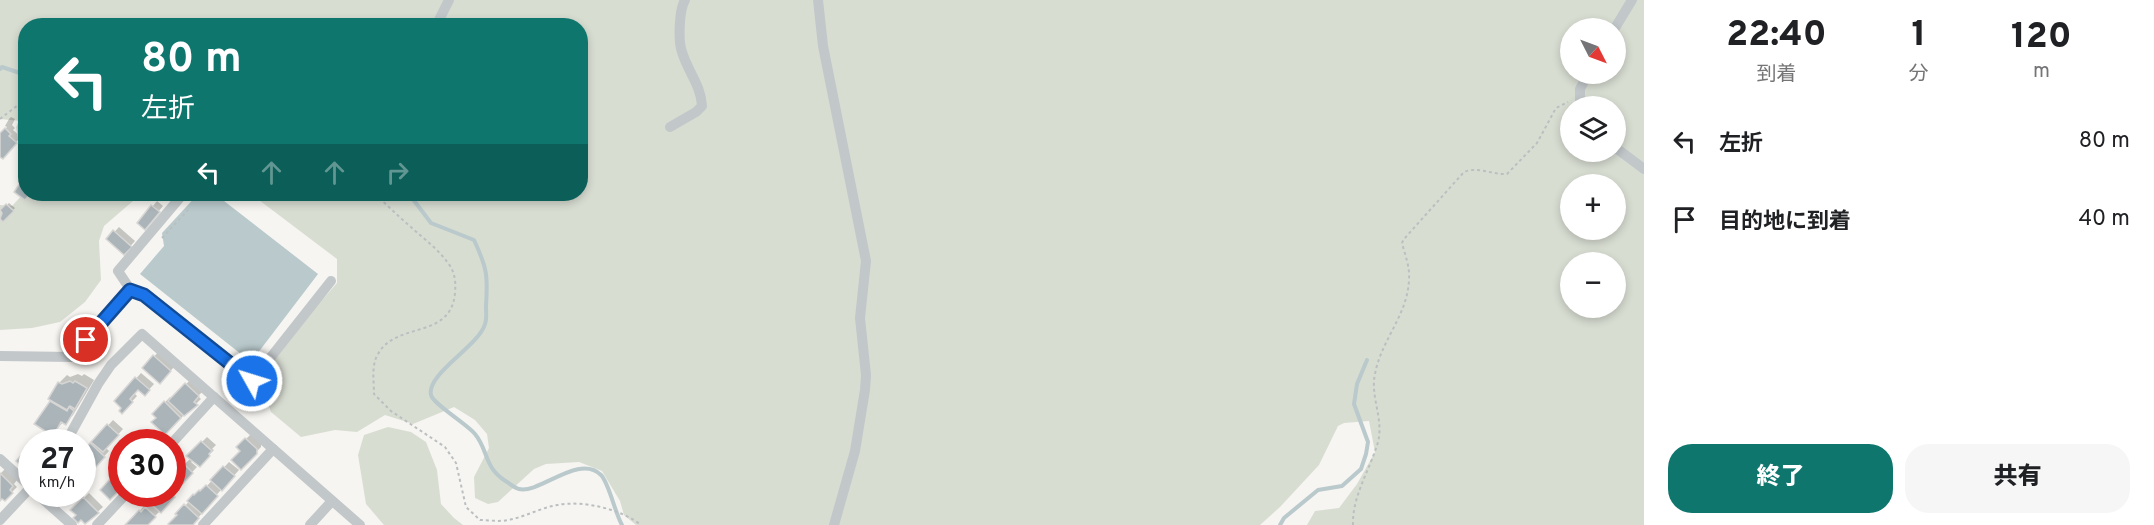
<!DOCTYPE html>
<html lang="ja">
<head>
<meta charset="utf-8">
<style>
	body { margin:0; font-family:Overpass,"Noto Sans JP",sans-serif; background:#f6f6f6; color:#202124; height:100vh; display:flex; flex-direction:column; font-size:22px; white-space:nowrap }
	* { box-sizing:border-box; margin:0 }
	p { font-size:20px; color:#757577 }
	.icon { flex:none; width:33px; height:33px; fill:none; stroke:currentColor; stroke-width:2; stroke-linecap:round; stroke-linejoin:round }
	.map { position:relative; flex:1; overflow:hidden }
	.side { display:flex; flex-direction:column; background:#fff; width:510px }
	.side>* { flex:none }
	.guide { position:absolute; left:18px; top:18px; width:570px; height:183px; border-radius:24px; box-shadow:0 3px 9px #0003; background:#0f766e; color:#fff; overflow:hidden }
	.needle { width:39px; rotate:132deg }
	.controls { position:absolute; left:1560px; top:18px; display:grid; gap:12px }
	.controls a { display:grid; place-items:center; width:66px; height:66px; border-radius:50%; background:#fff; box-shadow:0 3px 9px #0003; font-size:30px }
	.speed { position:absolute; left:18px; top:429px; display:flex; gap:12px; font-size:30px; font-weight:700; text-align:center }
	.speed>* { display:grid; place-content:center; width:78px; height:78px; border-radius:50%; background:#fff; box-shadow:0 3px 9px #0003; line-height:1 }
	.speed small { font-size:15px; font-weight:400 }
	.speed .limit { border:9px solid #d22; background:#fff; color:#111 }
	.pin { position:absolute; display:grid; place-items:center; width:51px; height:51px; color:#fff; margin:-26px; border:3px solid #fff; border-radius:50%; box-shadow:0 2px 6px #0007 }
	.me { position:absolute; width:66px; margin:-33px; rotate:309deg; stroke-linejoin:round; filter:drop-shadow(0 0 4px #0008) }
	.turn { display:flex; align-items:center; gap:21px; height:126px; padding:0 24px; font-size:27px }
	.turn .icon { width:78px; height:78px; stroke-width:2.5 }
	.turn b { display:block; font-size:42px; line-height:51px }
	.lanes { display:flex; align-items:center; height:57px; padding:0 24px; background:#0003; justify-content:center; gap:30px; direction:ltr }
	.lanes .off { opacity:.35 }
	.eta { display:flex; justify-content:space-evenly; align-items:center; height:102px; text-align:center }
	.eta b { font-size:36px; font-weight:800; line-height:42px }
	.cta { display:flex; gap:12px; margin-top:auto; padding:12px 24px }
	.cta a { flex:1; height:69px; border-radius:24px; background:#0f766e; color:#fff; font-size:24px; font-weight:800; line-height:69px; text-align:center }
	.cta a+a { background:#f6f6f6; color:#202124 }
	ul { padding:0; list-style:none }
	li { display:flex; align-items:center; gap:18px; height:78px; padding:0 24px }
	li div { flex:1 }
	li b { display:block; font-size:22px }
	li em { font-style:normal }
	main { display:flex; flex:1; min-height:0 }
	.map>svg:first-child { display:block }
	.green { fill:#d8ddd2; fill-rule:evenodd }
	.water { fill:#b9c9cc }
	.shadow { fill:#0003 }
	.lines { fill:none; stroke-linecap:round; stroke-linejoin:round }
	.stream { stroke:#b9c9cc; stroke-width:4 }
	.building { fill:#abb5b9; stroke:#d7d6d4; stroke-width:1.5 }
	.path { stroke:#bbbfc0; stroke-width:2; stroke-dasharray:3 3; stroke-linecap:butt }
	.street { stroke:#c2c7ca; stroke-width:10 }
	.route-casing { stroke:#114b97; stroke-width:15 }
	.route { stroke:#1a73e8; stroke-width:10 }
</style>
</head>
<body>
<main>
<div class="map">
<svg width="1644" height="525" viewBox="0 0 1644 525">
	<rect width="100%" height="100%" fill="#f6f5f1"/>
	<g class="green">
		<path d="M0,0H1644V525H1307L1315,511L1339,508L1357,484L1375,452L1369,421L1344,423L1338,426L1319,465L1280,507L1260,525H636L624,515L620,501L602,471L579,462L546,464L534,469L498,502L488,504L475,498L474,477L489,448L487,434L475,420L454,407L413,424L385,415L357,432L335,430L301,437L271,412L262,386L274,355L337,283V259L251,194H580V26H26L25,128L21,121L0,119ZM1570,28H1616V74H1570ZM1570,106H1616V152H1570ZM1570,184H1616V230H1570ZM1570,262H1616V308H1570Z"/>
		<polygon points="25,192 26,194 141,194 104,226 99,241 101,280 85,302 60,322 32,328 0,330 0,205 12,206"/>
		<polygon points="388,427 411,432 426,442 437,470 441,504 454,518 463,525 384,525 366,504 358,455 364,435"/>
	</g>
	<polygon class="water" points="198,194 215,194 318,274 251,362 140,274 164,246 162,233"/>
	<g class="shadow">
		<polygon points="26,113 26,148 20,138 7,152 0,155 0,135 7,127 5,126 9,119 11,117 15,119 12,125 15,128 13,130 20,136"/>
		<polygon points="157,201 163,206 149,223 139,223"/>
		<polygon points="9,203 15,208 3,220 0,217 4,213 2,210"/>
		<polygon points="119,227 135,241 124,253 108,239"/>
		<polygon points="159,351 175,366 160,382 144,368"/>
		<polygon points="141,373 154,384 145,394 138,388 134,393 137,396 127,407 124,408 116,401"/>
		<polygon points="78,374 82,376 84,374 94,380 73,415 65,423 63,422 53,434 51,402 59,383 67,375 70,377"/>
		<polygon points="191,379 203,391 198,396 201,399 165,433 154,414 170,397 172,399"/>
		<polygon points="113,420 123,429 106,448 109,451 86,476 88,477 82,483 82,454"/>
		<polygon points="43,433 53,442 35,442"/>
		<polygon points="251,434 261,443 261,447 241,468 242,451 238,447"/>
		<polygon points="207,437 216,445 212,449 214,450 199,465 193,460 191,462 197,467 176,489 178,491 165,506 146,525 127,525 144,506 146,508 152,503 150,501 156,494 172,494 172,476 191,458 188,456"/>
		<polygon points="114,462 119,467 115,470 111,466"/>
		<polygon points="229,462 239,470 202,511 203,512 192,525 170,525 194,495 205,486 206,487"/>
		<polygon points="5,469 17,480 14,484 17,487 5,499 2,497 0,499 0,474"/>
		<polygon points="89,493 103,507 86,522 72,510"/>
		<polygon points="52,494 61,494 57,498"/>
	</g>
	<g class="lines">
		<g class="stream">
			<polyline points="0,69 2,67 26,75"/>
			<path d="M409,194L431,223L474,240C487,268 488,275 486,306C486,312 487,319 485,324C479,346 426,374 431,395C433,404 466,423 475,434C489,451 483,467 507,482C510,484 515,488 519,489C540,494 579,453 601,475C609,483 615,513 622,525"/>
			<polyline points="1280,525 1284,518 1318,490 1342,486 1361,469 1366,454 1368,442 1354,404 1357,384 1367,360"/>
		</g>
	</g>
	<g class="building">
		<polygon points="23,113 26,115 26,150 19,142 17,127"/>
		<polygon points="5,128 11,134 9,136 17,143 3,159 0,157 0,133"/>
		<polygon points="26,174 26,194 30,194 25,200 14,192"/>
		<polygon points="6,204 14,211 3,222 0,219 2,213 0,210"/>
		<polygon points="151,205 160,212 145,230 137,223"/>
		<polygon points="113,230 132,247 124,255 106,239"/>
		<polygon points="153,355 171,371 160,384 142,368"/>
		<polygon points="135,377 150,390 145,396 138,390 130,399 133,402 122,414 119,411 121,408 114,401"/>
		<polygon points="70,381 73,383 75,381 87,388 75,409 70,406 67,410 48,399 58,382 62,384"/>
		<polygon points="185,383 199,396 194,402 198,405 184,416 168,401"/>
		<polygon points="50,401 67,411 69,407 74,411 66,425 61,422 53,436 34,424"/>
		<polygon points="164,401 181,418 165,435 151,422 156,418 152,414"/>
		<polygon points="107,424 119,435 103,452 91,442"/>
		<polygon points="245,438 257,449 257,454 241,470 231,460 240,451 236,447"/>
		<polygon points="201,441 212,451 209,454 210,456 200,467 186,456"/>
		<polygon points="90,443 105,457 85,479 82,476 82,452"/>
		<polygon points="32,444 32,468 28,472 16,461"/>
		<polygon points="183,463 193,473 177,490 172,486 172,474"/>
		<polygon points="223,466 235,476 222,491 210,480"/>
		<polygon points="119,469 122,471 122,488 110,500 100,490"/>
		<polygon points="0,473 13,486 10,490 13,493 5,501 2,499 0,501"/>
		<polygon points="206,485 218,496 202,514 187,501 193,494 194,495 199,490 200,491"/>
		<polygon points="154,494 171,494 175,497 161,513 147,501"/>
		<polygon points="83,497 99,513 85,524 81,520 78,523 73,518 76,515 70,510"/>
		<polygon points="184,504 199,518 193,525 169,525 168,524 177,515 175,514"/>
		<polygon points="145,507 156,517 148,525 125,525 139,510 141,512"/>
	</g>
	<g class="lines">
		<g class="path">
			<polyline points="0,119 18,105 26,103"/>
			<path d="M375,194C387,205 399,217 412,228C424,239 438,249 448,263C455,272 456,282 455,293C451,340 396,321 378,354C371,365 374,382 374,394L391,411L445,447L456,463L466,507L480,520C489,520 499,522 508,520C525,517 540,508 557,505C583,500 621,509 641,525"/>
			<polyline points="162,238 188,210"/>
			<path d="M1353,525C1352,496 1370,470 1378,442C1384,419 1370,397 1375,374C1381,340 1408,315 1409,279C1410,267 1405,255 1402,243L1404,239L1464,172C1478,166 1492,175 1507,174L1537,143L1556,108L1568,102"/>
		</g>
		<g class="street">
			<polyline points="818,0 823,46 866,261 860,318 866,375 865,390 855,451 834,525"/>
			<polyline points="436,26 449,0"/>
			<polyline points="1615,28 1632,0"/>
			<polyline points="1580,106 1580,89 1588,74"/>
			<path d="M670,127L696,112L702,106C701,85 688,72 682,52C678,41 679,10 685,0"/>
			<polyline points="1616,148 1644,169"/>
			<polyline points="183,194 118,271 130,289 144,295 252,381 331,281"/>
			<polyline points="0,356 72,357 130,289"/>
			<polyline points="66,442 98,384 111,365 142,334 360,525"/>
			<polyline points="172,443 214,397"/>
			<polyline points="0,459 32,488"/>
			<polyline points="37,494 72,525"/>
			<polyline points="0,520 32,486"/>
			<polyline points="97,525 126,494"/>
			<polyline points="203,525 273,449"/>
			<polyline points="310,525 332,501"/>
		</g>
	</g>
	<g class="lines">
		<g class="route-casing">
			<polyline id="route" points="86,340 130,290 144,295 252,381"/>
		</g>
		<use href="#route" class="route"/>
	</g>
</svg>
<div class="controls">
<a><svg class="needle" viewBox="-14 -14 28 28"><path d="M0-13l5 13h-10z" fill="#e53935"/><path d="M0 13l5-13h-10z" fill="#757577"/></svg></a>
<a><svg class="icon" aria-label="layers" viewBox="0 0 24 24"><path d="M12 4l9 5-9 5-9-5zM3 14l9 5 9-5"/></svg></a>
<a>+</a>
<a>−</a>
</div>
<div class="speed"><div>27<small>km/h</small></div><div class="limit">30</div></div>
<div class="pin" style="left:86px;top:340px;background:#d93025"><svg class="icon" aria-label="arrive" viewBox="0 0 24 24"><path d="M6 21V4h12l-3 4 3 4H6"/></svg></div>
<svg class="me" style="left:252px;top:381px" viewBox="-20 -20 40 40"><circle r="17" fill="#1a73e8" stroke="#fff" stroke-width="3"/><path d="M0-11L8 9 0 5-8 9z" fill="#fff"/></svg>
<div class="guide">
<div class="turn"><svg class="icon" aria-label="left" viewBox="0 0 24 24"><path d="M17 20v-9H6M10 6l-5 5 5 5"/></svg><div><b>80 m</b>左折</div></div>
<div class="lanes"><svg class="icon" aria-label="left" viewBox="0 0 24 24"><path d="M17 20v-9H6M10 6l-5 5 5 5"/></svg><svg class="icon off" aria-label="ahead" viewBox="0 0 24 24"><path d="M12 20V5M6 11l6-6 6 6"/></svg><svg class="icon off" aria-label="ahead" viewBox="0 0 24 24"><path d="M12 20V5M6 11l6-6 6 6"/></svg><svg class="icon off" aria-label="right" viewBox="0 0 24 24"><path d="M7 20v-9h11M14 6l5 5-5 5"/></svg></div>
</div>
</div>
<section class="side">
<div class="eta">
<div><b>22:40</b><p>到着</p></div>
<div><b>1</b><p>分</p></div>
<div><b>120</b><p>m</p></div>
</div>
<ul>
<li><svg class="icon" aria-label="left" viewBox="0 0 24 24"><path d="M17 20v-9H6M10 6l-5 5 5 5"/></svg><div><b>左折</b></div><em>80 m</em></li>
<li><svg class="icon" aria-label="arrive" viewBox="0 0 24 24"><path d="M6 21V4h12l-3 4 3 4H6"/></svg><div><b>目的地に到着</b></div><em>40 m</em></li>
</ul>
<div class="cta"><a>終了</a><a>共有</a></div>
</section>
</main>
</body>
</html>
